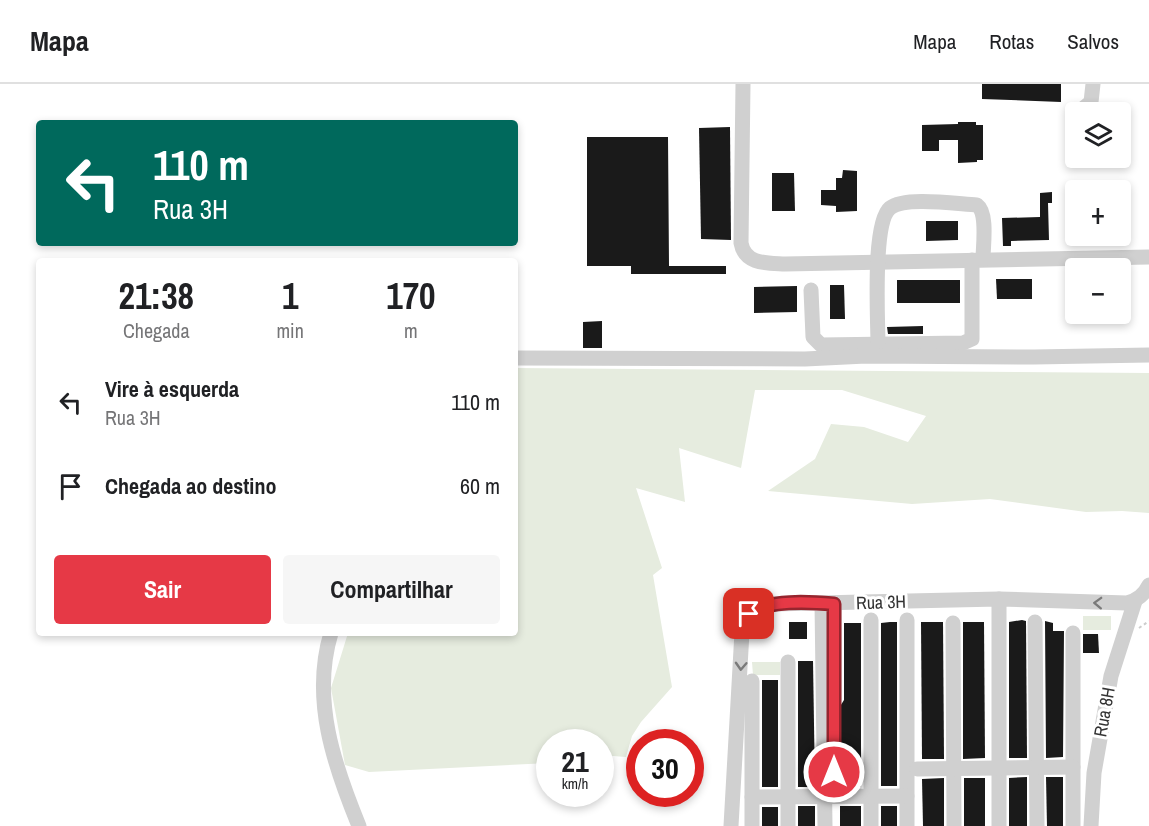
<!DOCTYPE html>
<html lang="pt">
<head>
<meta charset="utf-8">
<style>
	body { margin:0; font-family:"Archivo Narrow",sans-serif; background:#f6f6f6; color:#202124; height:100vh; display:flex; flex-direction:column; font-size:22px; white-space:nowrap }
	* { box-sizing:border-box; margin:0 }
	p { font-size:20px; color:#757577 }
	.icon { flex:none; width:33px; height:33px; fill:none; stroke:currentColor; stroke-width:2; stroke-linecap:round; stroke-linejoin:round }
	.map { position:relative; flex:1; overflow:hidden }
	.drawer { position:absolute; left:36px; top:174px; width:482px; height:378px; display:flex; flex-direction:column; background:#fff; border-radius:6px; box-shadow:0 3px 9px #0003 }
	.drawer>* { flex:none }
	.guide { position:absolute; left:36px; top:36px; width:482px; height:126px; border-radius:6px; box-shadow:0 3px 9px #0003; background:#00695c; color:#fff; overflow:hidden }
	.fabs { position:absolute; left:1065px; top:18px; display:grid; gap:12px }
	.fabs a { display:grid; place-items:center; width:66px; height:66px; border-radius:6px; background:#fff; box-shadow:0 3px 9px #0003; font-size:30px }
	.speed { position:absolute; left:536px; top:645px; display:flex; gap:12px; font-size:30px; font-weight:700; text-align:center }
	.speed>* { display:grid; place-content:center; width:78px; height:78px; border-radius:50%; background:#fff; box-shadow:0 3px 9px #0003; line-height:1 }
	.speed small { font-size:15px; font-weight:400 }
	.speed .limit { border:9px solid #d22; background:#fff; color:#111 }
	.pin { position:absolute; display:grid; place-items:center; width:51px; height:51px; color:#fff; margin:-26px; border-radius:12px; box-shadow:0 3px 9px #0006 }
	.me { position:absolute; width:66px; margin:-33px; rotate:0deg; stroke-linejoin:round; filter:drop-shadow(0 0 4px #0008) }
	.turn { display:flex; align-items:center; gap:21px; height:126px; padding:0 18px; font-size:27px }
	.turn .icon { width:78px; height:78px; stroke-width:2.5 }
	.turn b { display:block; font-size:42px; line-height:51px }
	.eta { display:flex; justify-content:space-evenly; align-items:center; height:102px; text-align:center }
	.eta b { font-size:36px; font-weight:800; line-height:42px }
	.button { display:flex; gap:12px; margin-top:auto; padding:12px 18px }
	.button a { flex:1; height:69px; border-radius:6px; background:#e63946; color:#fff; font-size:24px; font-weight:800; line-height:69px; text-align:center }
	.button a+a { background:#f6f6f6; color:#202124 }
	ul { padding:0; list-style:none }
	li { display:flex; align-items:center; gap:18px; height:84px; padding:0 18px }
	li div { flex:1 }
	li b { display:block; font-size:22px }
	li em { font-style:normal }
	header { display:flex; align-items:center; gap:36px; box-sizing:border-box; height:84px; padding:0 30px; background:#fff; border-bottom:2px solid #e0e0e0 }
	header strong { font-size:28px }
	nav { display:flex; gap:33px; margin-inline-start:auto; font-size:21px }
	.map>svg:first-child { display:block }
	.green { fill:#e6ecdf }
	.building { fill:#1a1a1a }
	.lines { fill:none; stroke-linecap:round; stroke-linejoin:round }
	.path { stroke:#cdcdcd; stroke-width:2; stroke-dasharray:3 3; stroke-linecap:butt }
	.minor { stroke:#d0d0d0; stroke-width:15 }
	.oneway { stroke:#7a7a7a }
	.route-casing { stroke:#96252e; stroke-width:15 }
	.route { stroke:#e63946; stroke-width:10 }
	.labels { text-anchor:middle; dominant-baseline:central; stroke-width:6; stroke-linejoin:round; paint-order:stroke }
	.street-label { font-size:18px; fill:#333; stroke:#fff }
</style>
</head>
<body>
<header>
<strong>Mapa</strong>
<nav><a>Mapa</a><a>Rotas</a><a>Salvos</a></nav>
</header>
<div class="map">
<svg width="1149" height="742" viewBox="0 0 1149 742">
	<rect width="100%" height="100%" fill="#fff"/>
	<g class="green">
		<polygon points="515,284 1149,289 1149,429 1122,427 1086,428 990,415 912,420 768,407 815,375 831,340 864,343 908,358 926,332 842,306 755,306 741,384 679,364 685,418 636,404 662,484 653,491 672,603 641,638 632,652 626,673 600,671 600,658 549,658 549,679 369,688 345,681 331,604 348,549 514,549"/>
		<rect x="1083" y="532" width="28" height="14"/>
		<polygon points="752,578 780,578 780,591 753,591"/>
	</g>
	<g class="building">
		<polygon points="982,0 1061,0 1061,18 982,15"/>
		<polygon points="958,38 976,38 976,41 983,41 983,76 977,76 977,78 958,79 958,56 939,56 939,67 922,67 922,41 958,40"/>
		<polygon points="1066,42 1076,42 1076,74 1093,74 1093,81 1067,81"/>
		<polygon points="730,43 731,156 701,155 699,44"/>
		<polygon points="587,53 668,53 669,182 726,182 726,190 631,190 631,182 587,182"/>
		<polygon points="843,86 857,87 857,127 836,128 836,122 821,121 821,106 836,106 836,94 842,94"/>
		<polygon points="772,89 794,89 795,127 772,127"/>
		<polygon points="1052,108 1052,119 1048,119 1049,156 1011,157 1011,162 1003,162 1002,134 1040,133 1040,109"/>
		<polygon points="926,137 958,137 958,156 926,157"/>
		<polygon points="996,195 1032,195 1032,215 997,215"/>
		<rect x="897" y="196" width="63" height="23"/>
		<polygon points="830,201 844,201 845,235 830,235"/>
		<polygon points="797,202 797,228 754,229 754,203"/>
		<polygon points="602,237 602,264 583,264 583,238"/>
		<polygon points="923,242 923,250 888,250 887,243"/>
		<polygon points="1022,536 1026,537 1027,674 1009,674 1009,538"/>
		<polygon points="1045,537 1053,539 1053,547 1064,547 1063,673 1046,674"/>
		<rect x="789" y="538" width="18" height="17"/>
		<polygon points="890,538 897,538 897,702 881,702 881,539"/>
		<polygon points="921,538 943,538 944,675 922,675"/>
		<polygon points="963,538 984,538 985,674 963,675"/>
		<polygon points="844,539 861,539 861,703 840,703 839,624 844,616"/>
		<polygon points="1083,550 1098,550 1099,569 1083,569"/>
		<polygon points="798,577 813,577 815,703 798,703"/>
		<rect x="762" y="596" width="16" height="107"/>
		<polygon points="1027,693 1027,742 1009,742 1009,694"/>
		<polygon points="1046,693 1063,693 1063,742 1047,742"/>
		<polygon points="944,694 944,742 923,742 922,695"/>
		<rect x="964" y="694" width="21" height="48"/>
		<rect x="798" y="722" width="17" height="20"/>
		<rect x="840" y="722" width="21" height="20"/>
		<rect x="881" y="722" width="16" height="20"/>
		<rect x="762" y="723" width="16" height="19"/>
	</g>
	<g class="lines">
		<polyline class="path" points="1139,544 1149,537"/>
		<g class="minor">
			<path d="M743,0L741,159C745,181 768,179 785,180L1149,173"/>
			<polyline points="1080,27 1091,18 1093,0"/>
			<polyline points="811,206 813,253 821,261 963,259 972,255 972,176"/>
			<path d="M878,261C878,235 872,139 890,124C905,112 957,120 977,121C988,129 983,162 983,175"/>
			<polyline points="514,274 805,275 866,272 1034,273 1149,271"/>
			<polyline points="999,515 999,742"/>
			<polyline points="822,519 825,742"/>
			<polyline points="871,536 871,742"/>
			<polyline points="907,536 907,742"/>
			<polyline points="1035,538 1037,742"/>
			<polyline points="953,539 954,742"/>
			<path d="M331,549C311,615 334,681 359,742"/>
			<polyline points="1073,549 1073,742"/>
			<polyline points="834,616 834,520"/>
			<polyline points="917,685 1073,683"/>
			<polyline points="752,713 907,712"/>
			<path d="M731,742L742,548C745,530 754,524 772,520L999,515L1127,519C1138,516 1144,511 1149,501"/>
			<polyline points="752,742 752,597"/>
			<polyline points="788,742 788,578"/>
			<polyline points="1091,742 1094,689 1111,592 1135,517"/>
		</g>
	</g>
	<defs><path id="oneway-chevron" d="M-2-3.5L2.5 0L-2 3.5" fill="none" stroke-width="1.6" stroke-linecap="round" stroke-linejoin="round" transform="scale(1.5)"/></defs>
	<g class="oneway">
		<use href="#oneway-chevron" transform="translate(1098 519) rotate(-178)"/>
		<use href="#oneway-chevron" transform="translate(741 582) rotate(93)"/>
	</g>
	<g class="lines">
		<g class="route-casing">
			<path id="route" d="M749,530C767,515 811,518 834,520V688"/>
		</g>
		<use href="#route" class="route"/>
	</g>
	<g class="labels">
		<g class="street-label">
			<text transform="translate(881 518) rotate(-2)">Rua 3H</text>
			<text transform="translate(1104 628) rotate(-80)">Rua 8H</text>
		</g>
	</g>
</svg>
<div class="fabs">
<a><svg class="icon" aria-label="layers" viewBox="0 0 24 24"><path d="M12 4l9 5-9 5-9-5zM3 14l9 5 9-5"/></svg></a>
<a>+</a>
<a>−</a>
</div>
<div class="speed"><div>21<small>km/h</small></div><div class="limit">30</div></div>
<div class="pin" style="left:749px;top:530px;background:#d93025"><svg class="icon" aria-label="arrive" viewBox="0 0 24 24"><path d="M6 21V4h12l-3 4 3 4H6"/></svg></div>
<svg class="me" style="left:834px;top:688px" viewBox="-20 -20 40 40"><circle r="17" fill="#e63946" stroke="#fff" stroke-width="3"/><path d="M0-11L8 9 0 5-8 9z" fill="#fff"/></svg>
<div class="guide">
<div class="turn"><svg class="icon" aria-label="left" viewBox="0 0 24 24"><path d="M17 20v-9H6M10 6l-5 5 5 5"/></svg><div><b>110 m</b>Rua 3H</div></div>
</div>
<section class="drawer">
<div class="eta">
<div><b>21:38</b><p>Chegada</p></div>
<div><b>1</b><p>min</p></div>
<div><b>170</b><p>m</p></div>
</div>
<ul>
<li><svg class="icon" aria-label="left" viewBox="0 0 24 24"><path d="M17 20v-9H6M10 6l-5 5 5 5"/></svg><div><b>Vire à esquerda</b><p>Rua 3H</p></div><em>110 m</em></li>
<li><svg class="icon" aria-label="arrive" viewBox="0 0 24 24"><path d="M6 21V4h12l-3 4 3 4H6"/></svg><div><b>Chegada ao destino</b></div><em>60 m</em></li>
</ul>
<div class="button"><a>Sair</a><a>Compartilhar</a></div>
</section>
</div>
</body>
</html>
